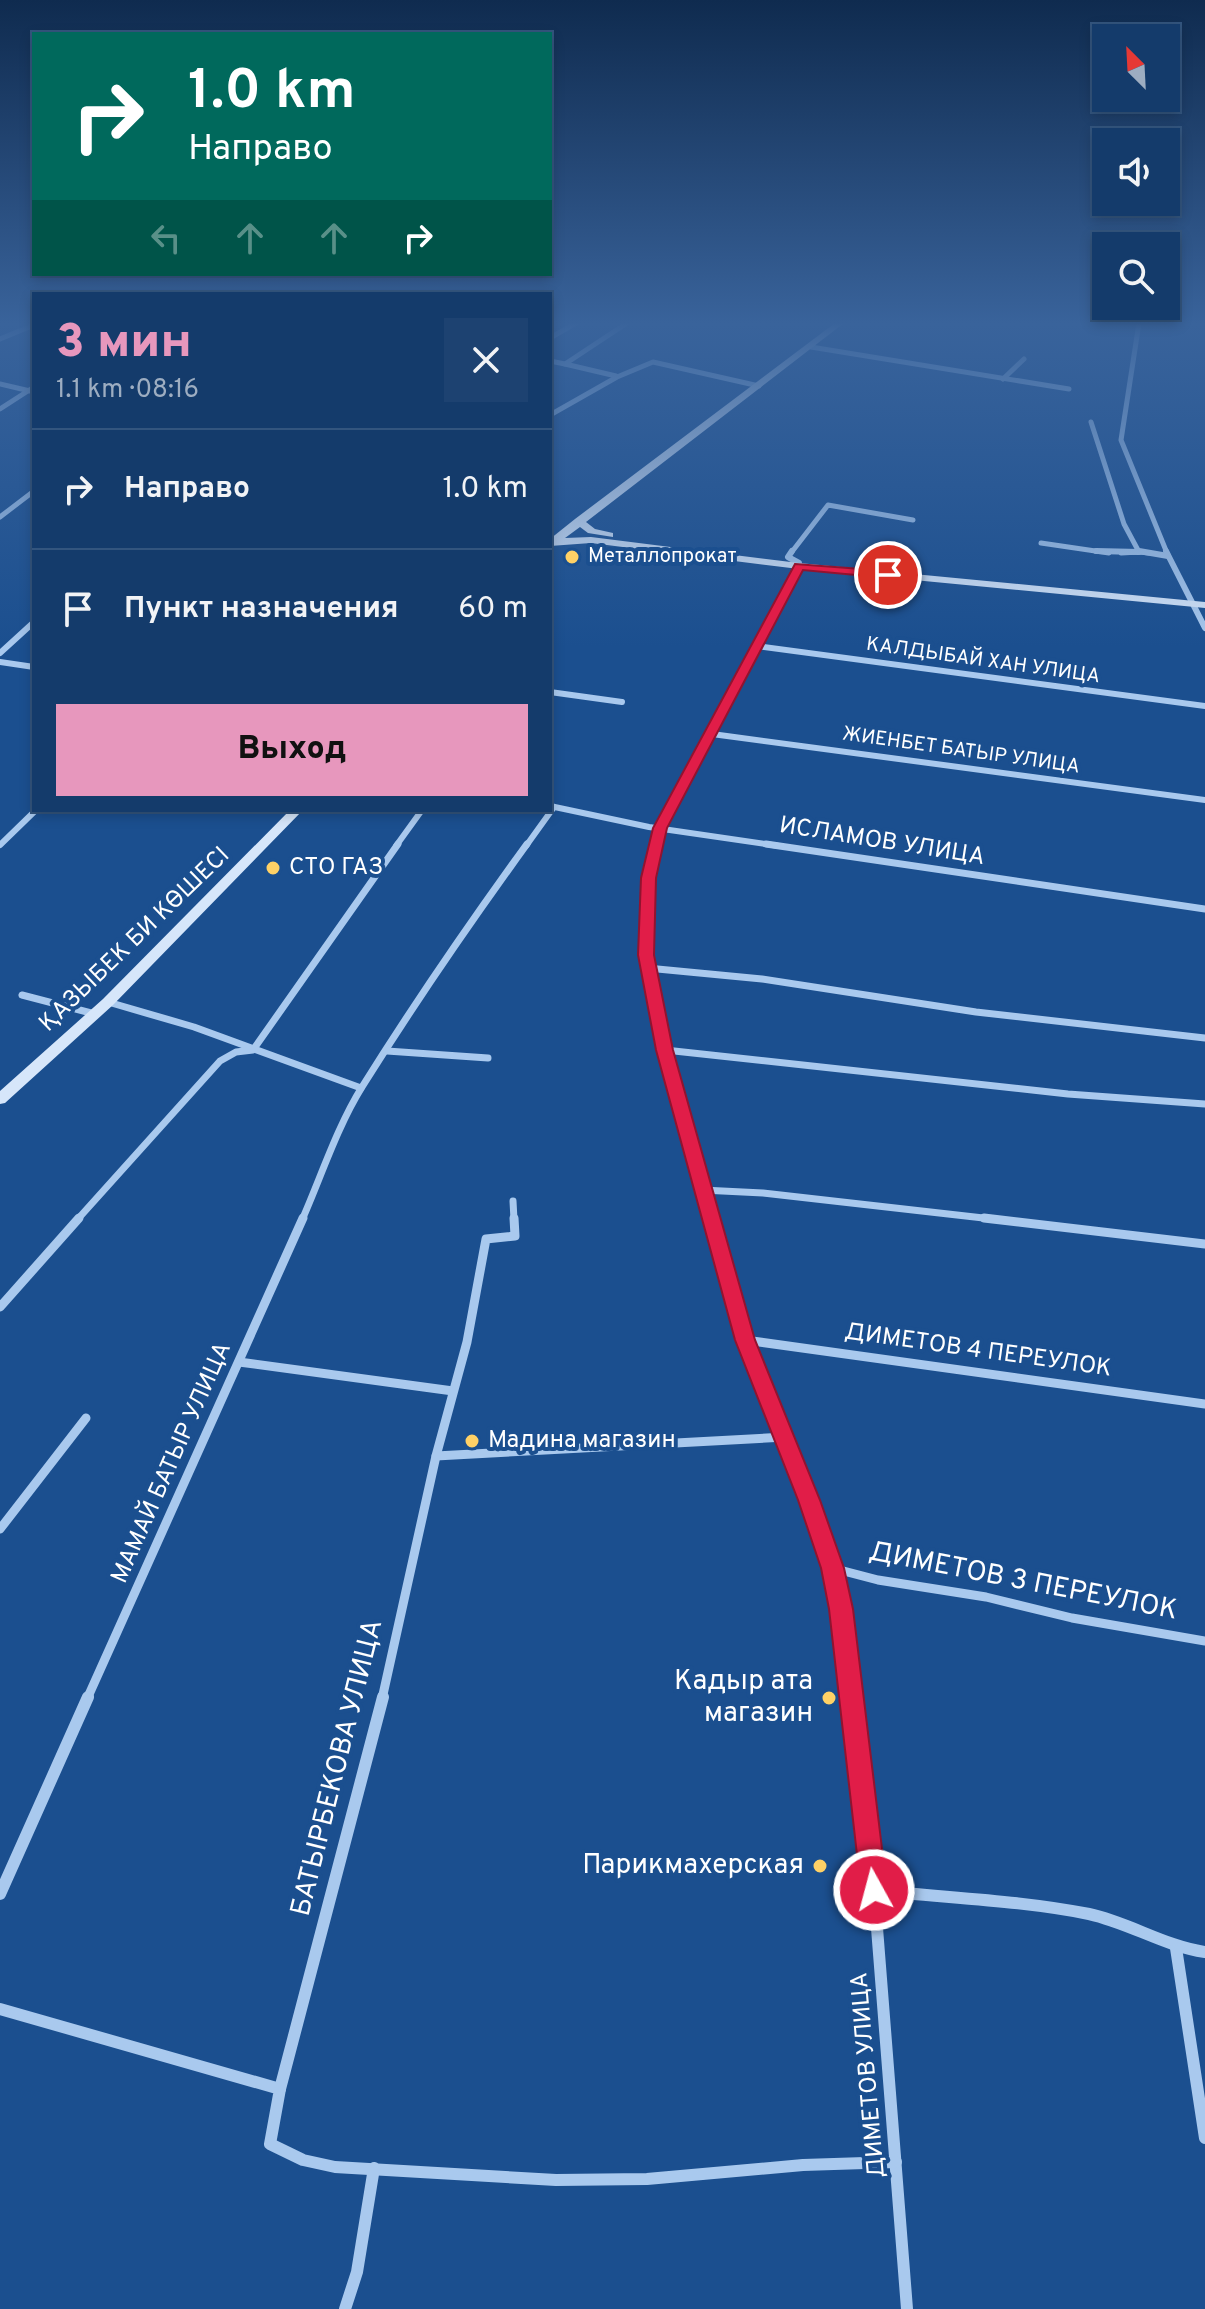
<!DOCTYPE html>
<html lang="ru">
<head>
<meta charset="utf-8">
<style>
	body { margin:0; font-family:Overpass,sans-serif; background:#1d4271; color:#f1f3f6; height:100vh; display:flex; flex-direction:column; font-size:30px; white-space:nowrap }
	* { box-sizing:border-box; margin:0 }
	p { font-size:26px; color:#9dadc1 }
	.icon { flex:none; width:44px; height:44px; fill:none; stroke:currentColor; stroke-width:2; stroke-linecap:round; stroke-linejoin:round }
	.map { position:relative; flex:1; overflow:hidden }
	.sheet { position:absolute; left:32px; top:292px; width:520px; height:520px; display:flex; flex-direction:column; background:#143b6b; border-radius:0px; box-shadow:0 4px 12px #0003,0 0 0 2px #33557e }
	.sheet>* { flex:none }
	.hud { position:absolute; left:32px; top:32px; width:520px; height:244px; border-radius:0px; box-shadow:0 4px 12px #0003,0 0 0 2px #33557e; background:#00695c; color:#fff; overflow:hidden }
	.needle { width:52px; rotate:336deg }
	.fabs { position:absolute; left:1092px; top:24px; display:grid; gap:16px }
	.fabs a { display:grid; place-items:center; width:88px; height:88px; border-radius:0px; background:#143b6b; box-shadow:0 4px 12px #0003,0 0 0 2px #33557e; font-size:40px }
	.pin { position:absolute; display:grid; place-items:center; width:68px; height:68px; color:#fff; margin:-34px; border:4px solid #fff; border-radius:50%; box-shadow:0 2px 8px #0007 }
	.me { position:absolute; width:88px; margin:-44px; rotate:353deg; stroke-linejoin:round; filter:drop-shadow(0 0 6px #0008) }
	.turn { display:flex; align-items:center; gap:28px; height:168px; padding:0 24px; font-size:36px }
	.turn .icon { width:104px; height:104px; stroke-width:2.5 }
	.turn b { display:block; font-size:56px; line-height:68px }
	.lanes { display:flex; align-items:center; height:76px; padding:0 24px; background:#0003; justify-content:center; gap:40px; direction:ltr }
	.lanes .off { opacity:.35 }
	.round { display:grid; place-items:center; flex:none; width:84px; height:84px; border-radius:0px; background:#1d4271 }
	.headline { display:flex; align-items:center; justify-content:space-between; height:136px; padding:0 24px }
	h1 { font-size:48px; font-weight:800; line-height:60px; color:#e797bd }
	.primary-button { display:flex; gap:16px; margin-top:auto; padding:16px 24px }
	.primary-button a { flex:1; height:92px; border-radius:0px; background:#e797bd; color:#111; font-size:32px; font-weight:800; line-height:92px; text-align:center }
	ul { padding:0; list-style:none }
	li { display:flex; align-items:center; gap:24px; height:120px; padding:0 24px; border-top:2px solid #33557e }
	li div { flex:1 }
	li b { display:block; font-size:30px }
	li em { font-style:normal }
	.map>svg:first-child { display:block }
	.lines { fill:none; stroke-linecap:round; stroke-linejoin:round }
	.street-far4 { stroke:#a9c9ee; stroke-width:5 }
	.street-far3 { stroke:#a9c9ee; stroke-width:6 }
	.street-far2 { stroke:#a9c9ee; stroke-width:7 }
	.street-far1 { stroke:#a9c9ee; stroke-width:9 }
	.street { stroke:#a9c9ee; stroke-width:12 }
	.secondary { fill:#d6e6fa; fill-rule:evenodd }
	.route { fill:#e11d48; stroke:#92132f; stroke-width:2 }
	.poi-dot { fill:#ffd166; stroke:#1b4f8f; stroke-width:3 }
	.labels { text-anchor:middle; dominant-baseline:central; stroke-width:8; stroke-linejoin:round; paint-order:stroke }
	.far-poi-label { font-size:20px; fill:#fff; stroke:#1b4f8f; text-anchor:start }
	.far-street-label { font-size:20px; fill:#fff; stroke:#1b4f8f }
	.street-label { font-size:24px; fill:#fff; stroke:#1b4f8f }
	.poi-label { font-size:24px; fill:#fff; stroke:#1b4f8f; text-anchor:start }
	.near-street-label { font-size:28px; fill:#fff; stroke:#1b4f8f }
	.near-poi-label { font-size:28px; fill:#fff; stroke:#1b4f8f; text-anchor:end }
</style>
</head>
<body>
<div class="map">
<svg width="1205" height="2309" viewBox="0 0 1205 2309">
	<rect width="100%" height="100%" fill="#1b4f8f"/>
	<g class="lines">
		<g class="street-far4">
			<polyline points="1139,323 1121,440 1167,553"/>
			<polyline points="550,338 576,323"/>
			<polyline points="0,339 34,325"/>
			<polyline points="811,347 1069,389"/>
			<polyline points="550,361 565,364"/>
			<polyline points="616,376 565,364 627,323"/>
			<polyline points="1003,379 1024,359"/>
			<polyline points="0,384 30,391"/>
			<polyline points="0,409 34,387"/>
			<polyline points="550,415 617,377 653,362 759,386"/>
			<polyline points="1091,422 1124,524 1139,552 1149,553"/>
			<polyline points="0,517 34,491"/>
			<polyline points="1041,543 1109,553"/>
			<polyline points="791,553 828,505 913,520"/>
			<polyline points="1121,553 1139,552"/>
		</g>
		<g class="street-far3">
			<polyline points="1096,551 1139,552"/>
			<polyline points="1139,551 1168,556"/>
			<polyline points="1166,551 1205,628"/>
			<polyline points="757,646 1205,706"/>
			<polyline points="0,653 34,622"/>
			<polyline points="0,662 34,667"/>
			<polyline points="550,692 622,702"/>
			<polyline points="712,734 1205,800"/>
			<polyline points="550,806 649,827 779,846"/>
			<polyline points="0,845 36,810"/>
			<polyline points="396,846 422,810"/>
			<polyline points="526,846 554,807"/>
			<polyline points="656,846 660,828 799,570 799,563 788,557 792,551"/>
		</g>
		<g class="street-far2">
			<path d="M656,844C626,970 679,1100 712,1220"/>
			<polyline points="766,844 1205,909"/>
			<polyline points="647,968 762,979 976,1012 1205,1038"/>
			<polyline points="22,995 95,1014"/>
			<polyline points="108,1002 194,1027 361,1088"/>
			<polyline points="665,1050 1068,1094 1205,1104"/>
			<polyline points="387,1051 488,1058"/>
			<polyline points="702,1190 763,1193 1001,1220"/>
			<polyline points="513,1201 514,1220"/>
			<polyline points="77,1220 220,1061 236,1052 253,1050 398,844"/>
			<path d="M302,1220C321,1177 337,1127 362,1087C414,1004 469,924 527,844"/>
		</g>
		<g class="street-far1">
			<polyline points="711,1218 745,1340 832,1568 841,1609 852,1699"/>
			<polyline points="984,1218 1205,1244"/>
			<polyline points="0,1307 79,1218"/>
			<polyline points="745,1340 1205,1404"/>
			<polyline points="239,1362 453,1391"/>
			<polyline points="436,1456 785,1437"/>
			<polyline points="0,1529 86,1418"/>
			<polyline points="832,1568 878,1580 986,1597 1072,1618 1205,1641"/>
			<polyline points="87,1699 303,1218"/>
			<polyline points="382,1699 436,1456 467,1342 486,1239 515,1236 514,1218"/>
		</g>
		<g class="street">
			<polyline points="851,1697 874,1890 907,2309"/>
			<path d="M874,1890C945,1898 1019,1900 1089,1914C1130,1923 1164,1946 1205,1952"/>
			<polyline points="0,1894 88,1697"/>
			<polyline points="1176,1948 1205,2138"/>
			<polyline points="0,2009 280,2089 270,2144 303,2160 335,2167 556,2180 647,2179 803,2165 896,2162"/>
			<polyline points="280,2089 383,1697"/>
			<polyline points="345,2309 357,2272 374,2168"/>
		</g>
		<g class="secondary">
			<polygon points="835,323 844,323 586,522 595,529 613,533 613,537 588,533 580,527 565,538 591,537 799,563 1205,602 1205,608 799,569 591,543 550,546 550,539 575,519"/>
			<polygon points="290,810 303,810 113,1005 5,1103 0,1104 0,1091 103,999"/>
		</g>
	</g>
	<linearGradient id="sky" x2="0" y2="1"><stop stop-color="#0f2b4f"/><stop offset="0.5" stop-color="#39639b"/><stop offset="1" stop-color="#39639b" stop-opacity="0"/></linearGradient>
	<rect width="1205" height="647" fill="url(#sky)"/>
	<polygon class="route" points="795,564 888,571 894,575 888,578 803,570 667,828 656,878 654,955 673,1050 755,1340 820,1500 844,1568 853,1609 887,1890 883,1899 874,1902 865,1899 861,1890 829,1609 821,1568 798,1500 735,1340 656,1050 638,955 641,878 653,828"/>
	<g class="poi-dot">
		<circle cx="572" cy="557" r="8"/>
		<circle cx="273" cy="868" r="8"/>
		<circle cx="472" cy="1441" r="8"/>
		<circle cx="829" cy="1698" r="8"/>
		<circle cx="820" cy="1866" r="8"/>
	</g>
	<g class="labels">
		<g class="far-poi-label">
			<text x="588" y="557">Металлопрокат</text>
		</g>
		<g class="far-street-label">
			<text transform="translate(983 661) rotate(8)">КАЛДЫБАЙ ХАН УЛИЦА</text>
			<text transform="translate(961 751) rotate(8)">ЖИЕНБЕТ БАТЫР УЛИЦА</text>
		</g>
		<g class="street-label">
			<text transform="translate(882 842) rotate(9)">ИСЛАМОВ УЛИЦА</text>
			<text transform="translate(135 940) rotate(-44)">ҚАЗЫБЕК БИ КӨШЕСІ</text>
			<text transform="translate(978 1351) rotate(8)">ДИМЕТОВ 4 ПЕРЕУЛОК</text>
			<text transform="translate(172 1463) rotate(-66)">МАМАЙ БАТЫР УЛИЦА</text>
			<text transform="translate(869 2075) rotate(-95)">ДИМЕТОВ УЛИЦА</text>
		</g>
		<g class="poi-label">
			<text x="289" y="868">СТО ГАЗ</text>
			<text x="488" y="1441">Мадина магазин</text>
		</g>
		<g class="near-street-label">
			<text transform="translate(1023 1582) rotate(11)">ДИМЕТОВ 3 ПЕРЕУЛОК</text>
			<text transform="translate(338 1768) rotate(-76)">БАТЫРБЕКОВА УЛИЦА</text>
		</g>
		<g class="near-poi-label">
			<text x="813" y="1682">Кадыр ата<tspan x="813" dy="32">магазин</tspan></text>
			<text x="804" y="1866">Парикмахерская</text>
		</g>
	</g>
</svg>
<div class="fabs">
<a><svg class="needle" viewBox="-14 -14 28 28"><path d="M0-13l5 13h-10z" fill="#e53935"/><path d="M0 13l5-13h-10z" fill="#9dadc1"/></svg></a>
<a><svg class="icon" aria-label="sound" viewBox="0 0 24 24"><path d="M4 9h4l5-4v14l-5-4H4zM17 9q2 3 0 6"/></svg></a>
<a><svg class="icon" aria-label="search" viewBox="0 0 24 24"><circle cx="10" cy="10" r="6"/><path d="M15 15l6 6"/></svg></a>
</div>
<div class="pin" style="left:888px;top:575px;background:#d93025"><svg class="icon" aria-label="arrive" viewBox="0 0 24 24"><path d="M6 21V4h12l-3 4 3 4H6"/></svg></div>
<svg class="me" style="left:874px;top:1890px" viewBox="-20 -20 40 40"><circle r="17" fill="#e11d48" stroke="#fff" stroke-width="3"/><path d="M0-11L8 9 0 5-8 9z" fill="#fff"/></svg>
<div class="hud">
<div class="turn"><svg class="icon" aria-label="right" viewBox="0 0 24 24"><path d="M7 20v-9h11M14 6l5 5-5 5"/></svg><div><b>1.0 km</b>Направо</div></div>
<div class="lanes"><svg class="icon off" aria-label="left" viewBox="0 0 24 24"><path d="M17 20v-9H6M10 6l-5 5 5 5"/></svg><svg class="icon off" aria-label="ahead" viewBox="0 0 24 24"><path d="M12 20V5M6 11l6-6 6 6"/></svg><svg class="icon off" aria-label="ahead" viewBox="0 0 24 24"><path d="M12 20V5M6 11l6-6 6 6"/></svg><svg class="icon" aria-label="right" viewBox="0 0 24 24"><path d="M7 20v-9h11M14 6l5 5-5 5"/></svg></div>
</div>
<section class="sheet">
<div class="headline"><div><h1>3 мин</h1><p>1.1 km · 08:16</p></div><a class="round"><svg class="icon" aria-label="close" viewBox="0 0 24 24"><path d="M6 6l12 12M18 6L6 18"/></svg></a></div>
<ul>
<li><svg class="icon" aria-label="right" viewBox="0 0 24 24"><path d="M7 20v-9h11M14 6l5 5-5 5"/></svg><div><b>Направо</b></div><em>1.0 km</em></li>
<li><svg class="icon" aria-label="arrive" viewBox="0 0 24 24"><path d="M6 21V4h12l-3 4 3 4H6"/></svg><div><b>Пункт назначения</b></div><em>60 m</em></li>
</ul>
<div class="primary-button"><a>Выход</a></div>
</section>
</div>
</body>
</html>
